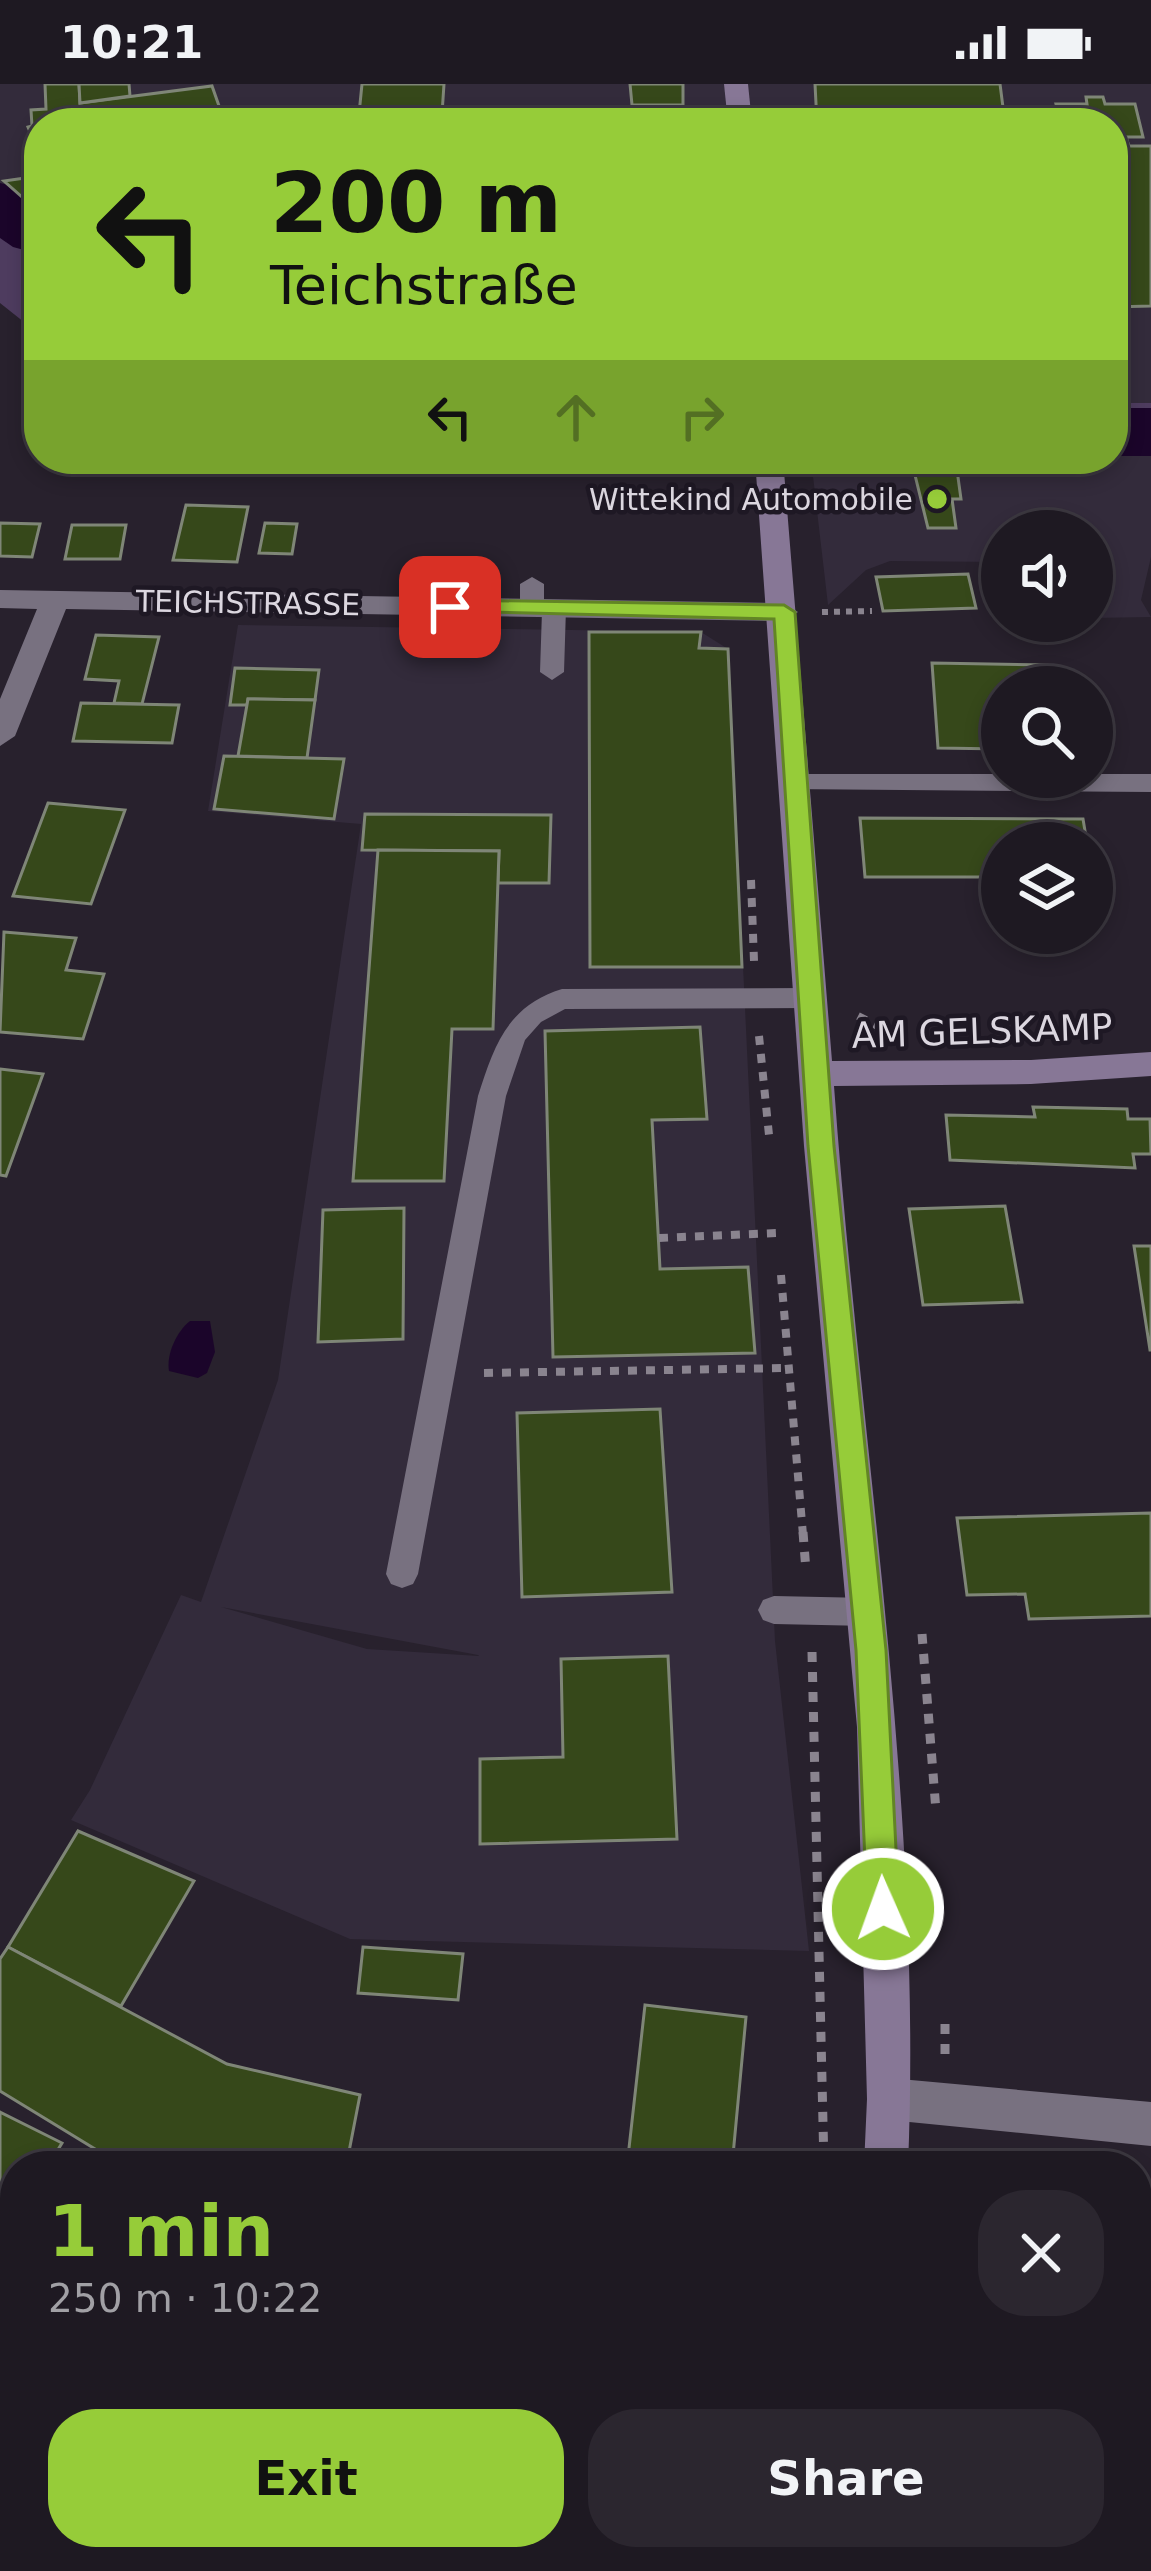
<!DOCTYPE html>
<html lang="en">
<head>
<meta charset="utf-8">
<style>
	body { margin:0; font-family:"DejaVu Sans",sans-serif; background:#2b262f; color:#f1f3f6; height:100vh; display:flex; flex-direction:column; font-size:45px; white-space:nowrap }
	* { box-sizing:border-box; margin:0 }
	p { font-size:39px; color:#a1a0a5 }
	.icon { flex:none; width:66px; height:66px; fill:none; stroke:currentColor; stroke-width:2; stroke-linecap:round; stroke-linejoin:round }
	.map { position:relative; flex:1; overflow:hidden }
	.side { position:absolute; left:0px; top:2067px; width:1152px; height:420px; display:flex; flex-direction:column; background:#1e1922; border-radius:48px 48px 0 0; box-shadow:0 6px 18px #0003,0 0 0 3px #3c3840 }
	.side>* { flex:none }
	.top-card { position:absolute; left:24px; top:24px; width:1104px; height:366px; border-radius:48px; box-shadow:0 6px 18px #0003,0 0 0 3px #3c3840; background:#96cc39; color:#111; overflow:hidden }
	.tools { position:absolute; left:981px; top:426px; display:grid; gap:24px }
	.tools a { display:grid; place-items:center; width:132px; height:132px; border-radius:50%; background:#1e1922; box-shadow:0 6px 18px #0003,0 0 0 3px #3c3840; font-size:60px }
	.pin { position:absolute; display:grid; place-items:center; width:102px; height:102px; color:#fff; margin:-51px; border-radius:24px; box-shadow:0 6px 18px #0006 }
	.me { position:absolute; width:132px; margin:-66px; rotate:358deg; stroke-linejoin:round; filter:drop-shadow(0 0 9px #0008) }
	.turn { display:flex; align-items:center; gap:42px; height:252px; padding:0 48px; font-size:54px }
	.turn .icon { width:156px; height:156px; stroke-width:2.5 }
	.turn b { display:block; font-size:84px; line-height:102px }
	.lanes { display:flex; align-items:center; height:114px; padding:0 48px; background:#0003; justify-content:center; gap:60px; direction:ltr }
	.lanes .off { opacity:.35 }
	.round { display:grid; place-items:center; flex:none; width:126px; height:126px; border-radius:48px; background:#2b262f }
	.overview { display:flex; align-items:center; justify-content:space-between; height:204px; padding:0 48px }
	h1 { font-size:72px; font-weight:800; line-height:90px; color:#96cc39 }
	.button { display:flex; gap:24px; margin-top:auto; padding:24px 48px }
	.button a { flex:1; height:138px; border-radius:48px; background:#96cc39; color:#111; font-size:48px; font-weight:800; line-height:138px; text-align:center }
	.button a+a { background:#2b262f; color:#f1f3f6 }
	.status { display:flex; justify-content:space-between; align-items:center; height:84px; padding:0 60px; background:#1e1922; direction:ltr }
	.status svg { height:33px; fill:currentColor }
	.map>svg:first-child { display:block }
	.built { fill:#332b3b; fill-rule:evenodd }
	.green { fill:#4e3c5f }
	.water { fill:#1b052a }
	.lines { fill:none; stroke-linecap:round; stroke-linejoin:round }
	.river { fill:#1b052a; fill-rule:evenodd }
	.building { fill:#36481a; stroke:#7f8677; stroke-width:3 }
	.path-far2 { stroke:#8a848f; stroke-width:6; stroke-dasharray:6 6; stroke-linecap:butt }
	.path-far1 { stroke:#8a848f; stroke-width:8; stroke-dasharray:9 9; stroke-linecap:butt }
	.path { stroke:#8a848f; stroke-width:9; stroke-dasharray:10 10; stroke-linecap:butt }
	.lane { fill:#787180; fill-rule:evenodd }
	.street { fill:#787180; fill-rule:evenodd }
	.secondary { fill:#877796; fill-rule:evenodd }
	.route { fill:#96cc39; stroke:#628525; stroke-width:3 }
	.poi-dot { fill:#96cc39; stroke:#1e1824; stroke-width:4.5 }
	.labels { text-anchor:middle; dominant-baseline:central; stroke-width:9; stroke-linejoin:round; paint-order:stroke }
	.far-poi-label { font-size:30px; fill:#dcd7e0; stroke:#1e1824; text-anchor:end }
	.far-street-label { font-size:30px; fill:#dcd7e0; stroke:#1e1824 }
	.street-label { font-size:36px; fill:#dcd7e0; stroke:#1e1824 }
</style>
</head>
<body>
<div class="status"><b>10:21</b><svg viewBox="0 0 49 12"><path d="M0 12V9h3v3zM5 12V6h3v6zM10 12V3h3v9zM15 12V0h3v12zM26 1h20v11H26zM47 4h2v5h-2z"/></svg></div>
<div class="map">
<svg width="1151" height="2487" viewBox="0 0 1151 2487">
	<rect width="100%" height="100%" fill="#28212d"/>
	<g class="built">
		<polygon points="0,0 1151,0 1151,319 1113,319 1113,39 39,39 39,135 0,103"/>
		<polygon points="1113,368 1151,368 1151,473 1141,516 1151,533 1092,534 1092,447 1002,447 1002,478 890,477 866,486 828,521 811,375 1113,375"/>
		<path d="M238,541L701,548L728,565L775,1557L809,1867L350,1855L71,1736L90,1706L181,1511L201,1518L278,1296L361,740L208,727ZM221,1523L478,1571L479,1572L367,1565Z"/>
	</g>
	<g class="green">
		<polygon points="0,152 39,174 39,250 0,219"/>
		<rect x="1113" y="319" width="38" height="49"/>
	</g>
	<path class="water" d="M190,1237H210L215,1268L207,1289L198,1294L169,1287C166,1270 177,1247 190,1237Z"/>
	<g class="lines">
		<g class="river">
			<polygon points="0,99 25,105 39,114 39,170 13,163 0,154"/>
			<rect x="1113" y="324" width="38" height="48"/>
		</g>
	</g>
	<g class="building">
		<polygon points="45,0 79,0 80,19 212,2 225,39 39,39 37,65 28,43 32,42 31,26 46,25"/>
		<polygon points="79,0 129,0 130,12 80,19"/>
		<polygon points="362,0 444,0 442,30 359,30"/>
		<polygon points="630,0 683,0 683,21 632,21"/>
		<polygon points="815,0 1000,0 1005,39 817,39"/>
		<polygon points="1086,13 1103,13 1105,20 1135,20 1143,53 1126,53 1129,62 1113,62 1113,39 1061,39 1056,20 1087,20"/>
		<polygon points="1113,62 1151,62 1151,222 1113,223"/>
		<polygon points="39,92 39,128 4,97"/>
		<polygon points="957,386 961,415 952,415 956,444 928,444 914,387"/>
		<polygon points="186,421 248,423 237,478 173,476"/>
		<polygon points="0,439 40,440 32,473 0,472"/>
		<polygon points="265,439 297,440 292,470 259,469"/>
		<polygon points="72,441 126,441 120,475 65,475"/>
		<polygon points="968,490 976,524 883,527 876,493"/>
		<polygon points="589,548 701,548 699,564 728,565 742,883 590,883"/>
		<polygon points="96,551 159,553 142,620 114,619 119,597 85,595"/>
		<polygon points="932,579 1047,581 1050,603 1002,603 1002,665 938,664"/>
		<polygon points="235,584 319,586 315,616 248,615 247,621 230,621"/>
		<polygon points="248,615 315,616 307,674 238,672"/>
		<polygon points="81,619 179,621 172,659 73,657"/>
		<polygon points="224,672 344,675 334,735 214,725"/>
		<polygon points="48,719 125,726 91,820 13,812"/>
		<polygon points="365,730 551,731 549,799 498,799 499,767 362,766"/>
		<polygon points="860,734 1083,735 1087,759 1002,759 1002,793 865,793"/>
		<polygon points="378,766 499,767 493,945 452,945 444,1097 353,1097"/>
		<polygon points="4,848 76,854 66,886 104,890 83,955 0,948"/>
		<polygon points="700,943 707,1035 652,1036 660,1185 748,1183 755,1269 553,1273 545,947"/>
		<polygon points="0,985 43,990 6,1092 0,1091"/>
		<polygon points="1033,1023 1127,1025 1128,1035 1150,1035 1151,1070 1133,1070 1135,1084 950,1076 946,1031 1035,1033"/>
		<polygon points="1005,1122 1022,1218 923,1221 909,1125"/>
		<polygon points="404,1124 403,1255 318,1258 323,1126"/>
		<polygon points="1134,1162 1151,1162 1151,1266 1150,1266"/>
		<polygon points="660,1325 672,1508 522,1513 517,1329"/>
		<polygon points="1151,1429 1151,1532 1029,1535 1025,1510 967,1511 957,1434"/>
		<polygon points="668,1572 677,1755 480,1760 480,1675 563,1673 561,1575"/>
		<polygon points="78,1747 194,1797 121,1922 8,1863"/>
		<polygon points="8,1863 227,1980 360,2011 347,2078 393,2082 123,2082 0,2007 0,1875"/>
		<polygon points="363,1863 463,1870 458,1916 358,1909"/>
		<polygon points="645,1921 746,1933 732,2082 627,2082"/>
		<polygon points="0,2028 62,2059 48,2082 15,2082 15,2135 0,2159"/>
		<polygon points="100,2472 195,2472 185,2487 121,2487"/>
		<polygon points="263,2472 345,2472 336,2487 254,2487"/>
		<polygon points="518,2472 702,2472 698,2487 513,2487"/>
	</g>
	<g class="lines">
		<polyline class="path-far2" points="822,528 872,527"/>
		<g class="path-far1">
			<polyline points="751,796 754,877"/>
			<polyline points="858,932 884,945"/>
			<polyline points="759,952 769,1051"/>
			<polyline points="659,1154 778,1149"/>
			<polyline points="781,1191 803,1451"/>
			<polyline points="484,1289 788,1284"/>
		</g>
		<g class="path">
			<polyline points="803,1448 806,1487"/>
			<polyline points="922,1550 936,1727"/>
			<polyline points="812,1568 824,2082"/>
			<polyline points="945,1940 945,1973"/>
			<polyline points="756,2487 759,2472"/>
			<polyline points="902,2487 905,2472"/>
		</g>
		<g class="lane">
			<polygon points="561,25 739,26 749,32 739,38 515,39"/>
			<polygon points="532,493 544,500 544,521 554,516 566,524 564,588 552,596 540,588 542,527 532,532 520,524 520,500"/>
			<polygon points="796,690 1151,690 1151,708 787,705 783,699"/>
			<path d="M810,904L824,914L810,924L565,925L541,938L525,956L506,1012L418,1490L413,1500L402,1504L391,1500L386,1490L478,1012C494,962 507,922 562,905Z"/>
			<polygon points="774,1512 868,1514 879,1518 884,1528 879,1538 868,1542 774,1540 763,1536 758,1526 763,1516"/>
		</g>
		<g class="street">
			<polygon points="0,506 784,519 798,528 784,537 66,525 15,652 0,662 0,615 37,525 0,524"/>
			<polygon points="889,1994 1151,2018 1151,2062 889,2036 873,2030 867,2015 873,2000"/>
		</g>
		<g class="secondary">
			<polygon points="724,0 748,0 752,39 728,39"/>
			<path d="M755,375H783L832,977L1031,976L1151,968V992L1031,1000L834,1002C860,1362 923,1721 908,2082H864L867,2015L857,1643L804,1062Z"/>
			<polygon points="809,2472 857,2472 854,2487 806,2487"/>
		</g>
	</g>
	<polygon class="route" points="450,516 784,521 795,528 834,1062 886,1566 899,1825 894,1835 883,1840 872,1835 867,1825 856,1566 808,1062 774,535 443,527 439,523"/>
	<circle class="poi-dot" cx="937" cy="415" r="12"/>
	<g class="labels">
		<g class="far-poi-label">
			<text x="913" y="415">Wittekind Automobile</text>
		</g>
		<g class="far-street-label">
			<text transform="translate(248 519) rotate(1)">TEICHSTRASSE</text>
		</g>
		<g class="street-label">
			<text transform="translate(982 947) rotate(-2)">AM GELSKAMP</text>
		</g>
	</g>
</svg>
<div class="tools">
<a><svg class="icon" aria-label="sound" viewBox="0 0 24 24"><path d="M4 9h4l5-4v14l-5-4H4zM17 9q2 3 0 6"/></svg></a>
<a><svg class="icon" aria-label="search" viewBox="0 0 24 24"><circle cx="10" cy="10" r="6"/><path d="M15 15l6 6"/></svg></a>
<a><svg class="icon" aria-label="layers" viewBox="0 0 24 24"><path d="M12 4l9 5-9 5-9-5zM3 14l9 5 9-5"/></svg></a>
</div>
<div class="pin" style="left:450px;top:523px;background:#d93025"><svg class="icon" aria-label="arrive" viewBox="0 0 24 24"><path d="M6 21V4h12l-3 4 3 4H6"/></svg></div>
<svg class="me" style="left:883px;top:1825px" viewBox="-20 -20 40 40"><circle r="17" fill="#96cc39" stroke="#fff" stroke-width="3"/><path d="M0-11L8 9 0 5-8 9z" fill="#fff"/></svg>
<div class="top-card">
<div class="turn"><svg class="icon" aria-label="left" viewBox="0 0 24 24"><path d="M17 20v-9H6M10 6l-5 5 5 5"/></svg><div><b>200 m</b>Teichstraße</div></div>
<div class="lanes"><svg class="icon" aria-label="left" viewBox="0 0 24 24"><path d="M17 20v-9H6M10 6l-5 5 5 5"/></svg><svg class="icon off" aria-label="ahead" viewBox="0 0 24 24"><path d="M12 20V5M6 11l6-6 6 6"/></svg><svg class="icon off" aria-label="right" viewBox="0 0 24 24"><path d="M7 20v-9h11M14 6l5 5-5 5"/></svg></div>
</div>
<section class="side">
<div class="overview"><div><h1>1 min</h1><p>250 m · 10:22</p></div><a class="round"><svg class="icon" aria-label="close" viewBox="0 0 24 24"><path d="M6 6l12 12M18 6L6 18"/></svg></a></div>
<div class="button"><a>Exit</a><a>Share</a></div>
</section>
</div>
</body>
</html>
